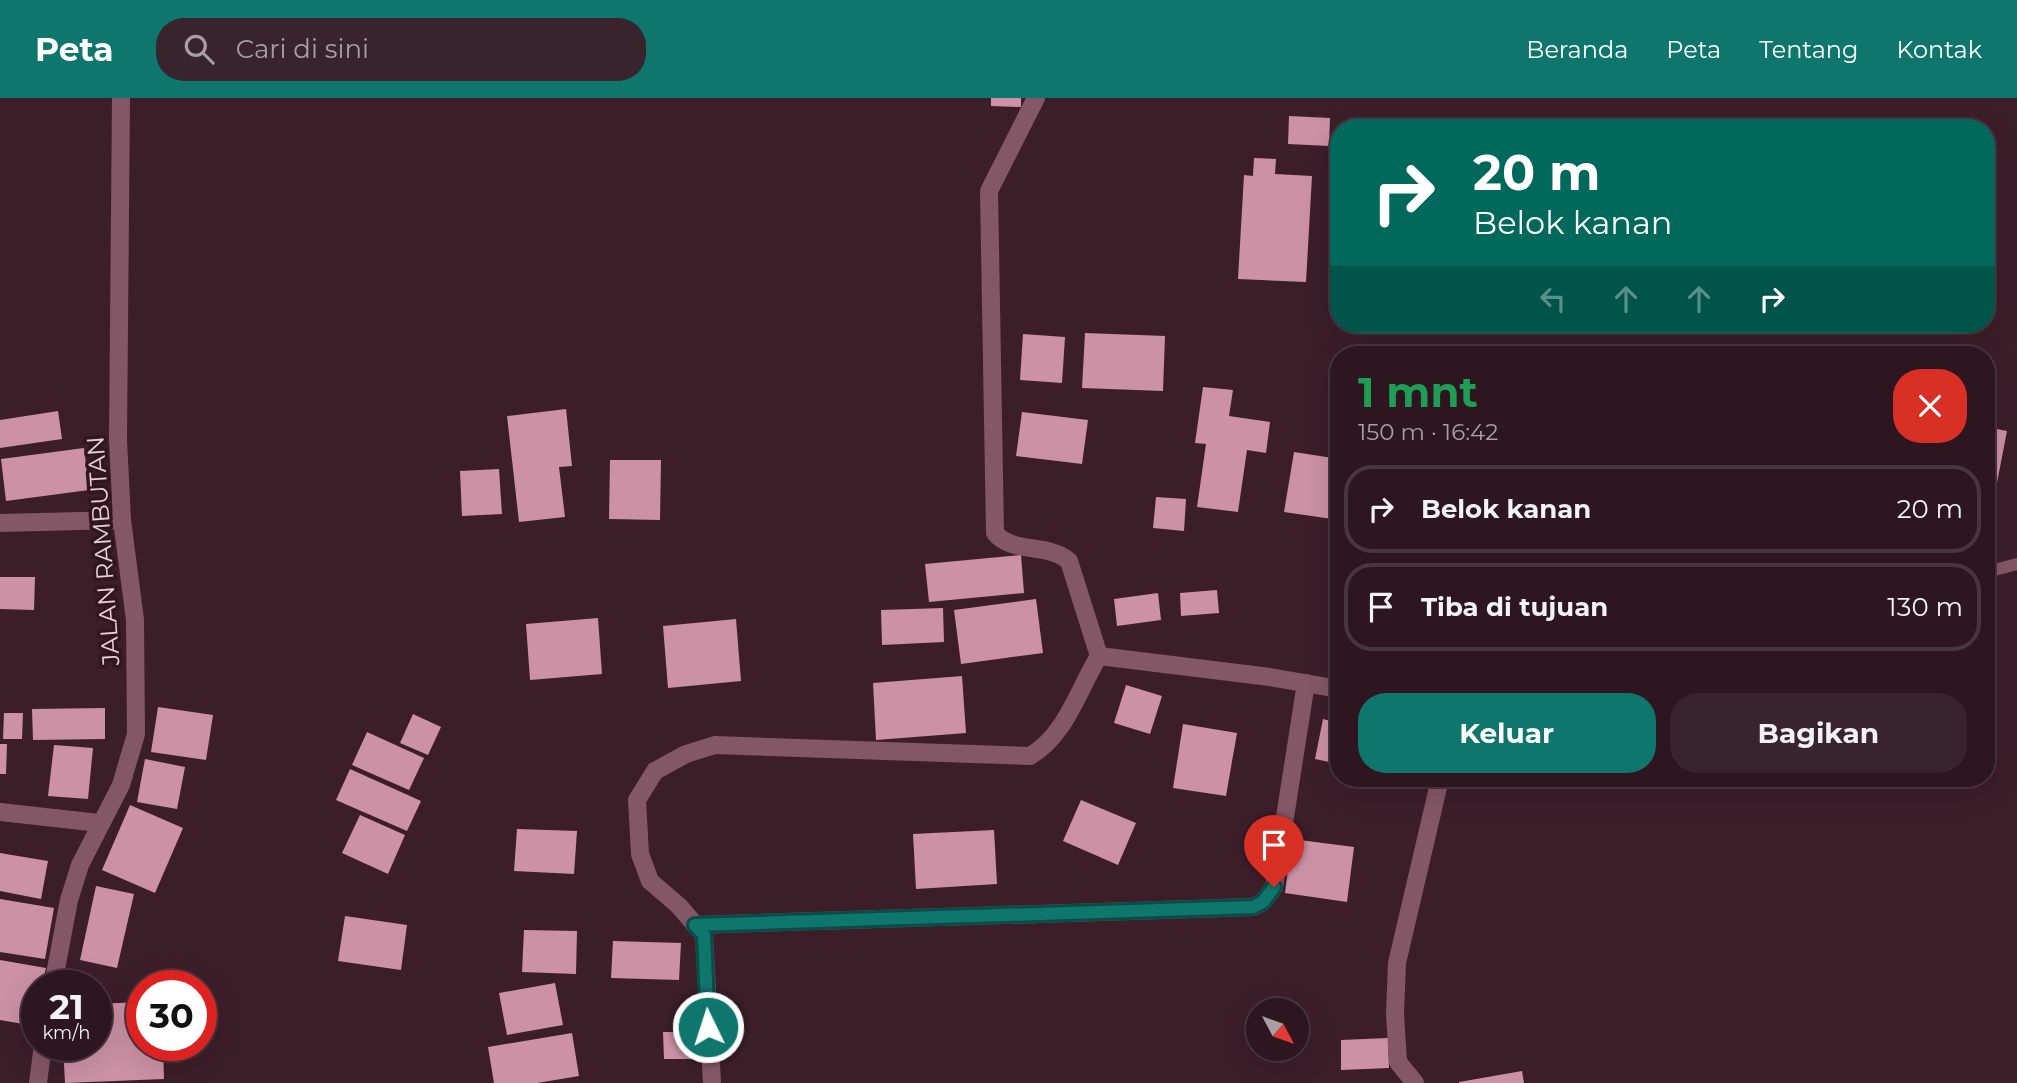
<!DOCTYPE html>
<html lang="id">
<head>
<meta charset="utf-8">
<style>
	body { margin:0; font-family:Montserrat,sans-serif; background:#39232c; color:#f1f3f6; height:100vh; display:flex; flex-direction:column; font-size:26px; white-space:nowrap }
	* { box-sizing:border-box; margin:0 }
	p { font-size:23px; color:#a79fa4 }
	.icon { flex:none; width:38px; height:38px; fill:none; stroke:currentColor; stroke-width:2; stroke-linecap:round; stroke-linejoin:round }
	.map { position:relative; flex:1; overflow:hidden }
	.details { position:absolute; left:1330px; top:248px; width:665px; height:441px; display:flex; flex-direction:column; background:#2d161f; border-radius:28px; box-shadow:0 7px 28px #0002,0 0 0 2px #48353d }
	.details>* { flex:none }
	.top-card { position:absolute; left:1330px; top:21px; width:665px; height:214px; border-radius:28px; box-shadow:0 7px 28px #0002,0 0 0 2px #48353d; background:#00695c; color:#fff; overflow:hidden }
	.needle { width:46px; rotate:131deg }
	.fabs { position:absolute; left:1246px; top:900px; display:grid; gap:14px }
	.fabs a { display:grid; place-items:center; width:63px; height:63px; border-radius:50%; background:#2d161f; box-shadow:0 7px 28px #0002,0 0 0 2px #48353d; font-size:35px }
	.speed { position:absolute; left:21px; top:872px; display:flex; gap:14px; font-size:35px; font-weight:700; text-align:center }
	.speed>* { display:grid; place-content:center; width:91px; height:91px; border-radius:50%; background:#2d161f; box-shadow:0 7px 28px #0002,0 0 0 2px #48353d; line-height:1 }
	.speed small { font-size:18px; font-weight:400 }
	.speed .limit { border:10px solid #d22; background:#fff; color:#111 }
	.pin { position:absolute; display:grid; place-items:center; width:60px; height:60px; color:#fff; margin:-72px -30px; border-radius:50% 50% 50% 0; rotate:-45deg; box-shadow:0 0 7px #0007 }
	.pin .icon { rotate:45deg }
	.me { position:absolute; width:77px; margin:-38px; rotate:356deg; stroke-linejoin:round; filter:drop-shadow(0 0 5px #0008) }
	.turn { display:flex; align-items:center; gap:24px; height:147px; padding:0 28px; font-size:32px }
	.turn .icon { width:91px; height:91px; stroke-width:2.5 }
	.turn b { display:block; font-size:49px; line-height:60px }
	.lanes { display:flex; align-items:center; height:66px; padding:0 28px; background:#0003; justify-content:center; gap:35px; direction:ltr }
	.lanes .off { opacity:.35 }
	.round { display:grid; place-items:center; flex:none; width:74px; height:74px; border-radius:28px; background:#39232c }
	.overview { display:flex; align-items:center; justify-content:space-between; height:119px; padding:0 28px }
	h1 { font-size:42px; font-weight:700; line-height:52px; color:#1e9e55 }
	.button { display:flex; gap:14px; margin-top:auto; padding:14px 28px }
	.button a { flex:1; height:80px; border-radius:28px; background:#0f766e; color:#fff; font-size:28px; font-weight:700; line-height:80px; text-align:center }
	.button a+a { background:#39232c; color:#f1f3f6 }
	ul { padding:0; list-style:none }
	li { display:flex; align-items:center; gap:21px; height:88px; margin:0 14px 10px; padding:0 14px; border:4px solid #48353d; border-radius:28px }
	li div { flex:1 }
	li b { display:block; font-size:26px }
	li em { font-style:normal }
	header { display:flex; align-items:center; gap:42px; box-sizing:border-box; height:98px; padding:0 35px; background:#0f766e; color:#fff }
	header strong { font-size:33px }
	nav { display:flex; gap:38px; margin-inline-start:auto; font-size:24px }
	.search { width:490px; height:63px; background:#39232c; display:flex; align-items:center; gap:18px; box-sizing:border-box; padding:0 24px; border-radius:28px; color:#a79fa4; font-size:26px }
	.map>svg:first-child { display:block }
	.building { fill:#cc91a5 }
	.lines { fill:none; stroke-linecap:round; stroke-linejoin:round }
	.service { stroke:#835766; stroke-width:12 }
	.minor { stroke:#835766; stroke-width:18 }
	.route-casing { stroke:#0a4d48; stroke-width:18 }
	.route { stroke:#0f766e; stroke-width:12 }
	.labels { text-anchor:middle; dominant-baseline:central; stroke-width:7; stroke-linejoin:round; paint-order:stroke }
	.street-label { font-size:24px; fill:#e5d1d7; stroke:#31151f }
</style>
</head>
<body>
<header>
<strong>Peta</strong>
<div class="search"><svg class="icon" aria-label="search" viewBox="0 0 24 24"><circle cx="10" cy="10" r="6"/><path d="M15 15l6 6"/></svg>Cari di sini</div>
<nav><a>Beranda</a><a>Peta</a><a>Tentang</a><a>Kontak</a></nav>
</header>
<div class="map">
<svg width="2017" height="985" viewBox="0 0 2017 985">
	<rect width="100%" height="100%" fill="#3c1e29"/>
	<g class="building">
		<polygon points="991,0 1021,0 1021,9 991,8"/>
		<polygon points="1289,18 1330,20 1329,48 1288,46"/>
		<polygon points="1254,60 1276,61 1275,76 1312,78 1306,184 1238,181 1244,77 1253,78"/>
		<polygon points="1085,235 1165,238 1163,293 1082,290"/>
		<polygon points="1023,236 1065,239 1062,285 1020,282"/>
		<polygon points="1538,253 1578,255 1578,257 1538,257"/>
		<polygon points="1203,289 1233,292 1229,318 1270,324 1266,355 1247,352 1238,414 1197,409 1206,346 1195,345"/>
		<polygon points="566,311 572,368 559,369 565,419 519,424 507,318"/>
		<polygon points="58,313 62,341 0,350 0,322"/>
		<polygon points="1022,314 1088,322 1082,366 1016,358"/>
		<polygon points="1986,329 2007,333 1990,421 1986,421"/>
		<polygon points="84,350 89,392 6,403 1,361"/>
		<polygon points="1294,354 1339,361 1339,422 1284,414"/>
		<polygon points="610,362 661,362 660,422 609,421"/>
		<polygon points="499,371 502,416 462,418 460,373"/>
		<polygon points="1156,399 1186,401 1184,433 1153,430"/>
		<polygon points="1021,457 1024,495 929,504 925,466"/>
		<polygon points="0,479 35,479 34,512 0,511"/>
		<polygon points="1217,492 1219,515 1181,518 1180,495"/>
		<polygon points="1158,495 1161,522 1117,528 1114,501"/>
		<polygon points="1036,501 1043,555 961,566 954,512"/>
		<polygon points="943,510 944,544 882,547 881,512"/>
		<polygon points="598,520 602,576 530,582 526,526"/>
		<polygon points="736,521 741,583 668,590 663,528"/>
		<polygon points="962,578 966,635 876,642 873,585"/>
		<polygon points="1126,587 1162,598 1150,636 1114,625"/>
		<polygon points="158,609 213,617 206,662 151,654"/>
		<polygon points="105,610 105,641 33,642 32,611"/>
		<polygon points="4,615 23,615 22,641 3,641"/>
		<polygon points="413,616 441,629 428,657 400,645"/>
		<polygon points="1323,621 1339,625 1339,666 1315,661"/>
		<polygon points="1183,626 1237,635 1226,698 1173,690"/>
		<polygon points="367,634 424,660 409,692 352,667"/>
		<polygon points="0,646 7,646 6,676 0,676"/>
		<polygon points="54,647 93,650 88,701 48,698"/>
		<polygon points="145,661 185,669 177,711 137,704"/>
		<polygon points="350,671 421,703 407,733 336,702"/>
		<polygon points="1081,702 1136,725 1118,767 1063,743"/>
		<polygon points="130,707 183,730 155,795 102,772"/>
		<polygon points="360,717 405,737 388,776 342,755"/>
		<polygon points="517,731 577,733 574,776 514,773"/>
		<polygon points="994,732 997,786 916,791 913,736"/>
		<polygon points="1292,741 1354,749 1347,804 1285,795"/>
		<polygon points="0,755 48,763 41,801 0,793"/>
		<polygon points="96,788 134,796 117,870 80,862"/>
		<polygon points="0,801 54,810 45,861 0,854"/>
		<polygon points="345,818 407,827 401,872 338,863"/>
		<polygon points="524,832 577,833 576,876 522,874"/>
		<polygon points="613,843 681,845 679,882 611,880"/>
		<polygon points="0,862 46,870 42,887 37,887 35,928 0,922"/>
		<polygon points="555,885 563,927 507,937 499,895"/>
		<polygon points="142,904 142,947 163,947 164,981 65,985 63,947 96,947 96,906"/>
		<polygon points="663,934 692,934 693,961 664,961"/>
		<polygon points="572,935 579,978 537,985 494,985 488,949"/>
		<polygon points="1388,940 1389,970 1341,972 1341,942"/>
		<polygon points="1522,973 1524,985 1459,985 1459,984"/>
	</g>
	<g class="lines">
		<polyline class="service" points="1986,474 2017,466"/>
		<g class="minor">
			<path d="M1036,0L989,93L995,435C1012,456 1049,445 1069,463L1099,558L1270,579L1339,591"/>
			<polyline points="0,425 122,422"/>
			<polyline points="0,714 99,725"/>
			<polyline points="695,827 1253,809 1263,804 1274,789 1306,585"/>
			<polyline points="53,887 69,802 80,767 121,687 136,636 135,522 122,422 118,342 121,0"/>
			<polyline points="38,985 43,947"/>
			<path d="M712,985L704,837L679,808L650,783L640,756L637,702L655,673L686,656L715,647L1030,658C1066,637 1078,592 1099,558"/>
			<polyline points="1415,985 1398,964 1395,916 1397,865 1440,681"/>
		</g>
	</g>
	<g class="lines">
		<g class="route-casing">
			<polyline id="route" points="708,929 704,837 695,827 1253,809 1263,804 1274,789"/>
		</g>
		<use href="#route" class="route"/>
	</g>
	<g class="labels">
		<g class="street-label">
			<text transform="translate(103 453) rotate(-94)">JALAN RAMBUTAN</text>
		</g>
	</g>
</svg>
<div class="fabs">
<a><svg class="needle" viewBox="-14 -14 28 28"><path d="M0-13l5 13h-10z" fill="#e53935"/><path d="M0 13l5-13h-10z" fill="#a79fa4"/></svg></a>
</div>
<div class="speed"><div>21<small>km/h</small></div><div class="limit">30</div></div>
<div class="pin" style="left:1274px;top:789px;background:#d93025"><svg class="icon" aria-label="arrive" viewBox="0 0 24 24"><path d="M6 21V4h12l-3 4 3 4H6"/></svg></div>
<svg class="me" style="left:708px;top:929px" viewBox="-20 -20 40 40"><circle r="17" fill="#0f766e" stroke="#fff" stroke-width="3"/><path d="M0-11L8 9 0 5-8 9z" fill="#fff"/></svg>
<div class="top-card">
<div class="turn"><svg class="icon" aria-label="right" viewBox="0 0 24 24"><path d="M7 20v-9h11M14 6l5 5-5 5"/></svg><div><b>20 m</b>Belok kanan</div></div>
<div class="lanes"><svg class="icon off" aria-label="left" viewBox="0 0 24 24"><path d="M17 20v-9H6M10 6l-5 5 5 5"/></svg><svg class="icon off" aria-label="ahead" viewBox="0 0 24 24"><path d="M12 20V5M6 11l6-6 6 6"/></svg><svg class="icon off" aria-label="ahead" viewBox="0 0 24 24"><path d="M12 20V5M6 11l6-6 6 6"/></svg><svg class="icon" aria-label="right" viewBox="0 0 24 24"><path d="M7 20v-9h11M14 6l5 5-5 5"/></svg></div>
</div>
<section class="details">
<div class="overview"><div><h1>1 mnt</h1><p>150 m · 16:42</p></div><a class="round" style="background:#d93025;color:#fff"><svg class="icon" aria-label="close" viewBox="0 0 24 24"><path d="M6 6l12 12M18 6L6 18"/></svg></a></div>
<ul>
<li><svg class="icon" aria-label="right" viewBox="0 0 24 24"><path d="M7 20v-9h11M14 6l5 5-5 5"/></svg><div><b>Belok kanan</b></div><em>20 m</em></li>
<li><svg class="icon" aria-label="arrive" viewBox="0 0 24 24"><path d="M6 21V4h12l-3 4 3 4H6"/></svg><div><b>Tiba di tujuan</b></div><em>130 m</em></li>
</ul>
<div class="button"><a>Keluar</a><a>Bagikan</a></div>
</section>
</div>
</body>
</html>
